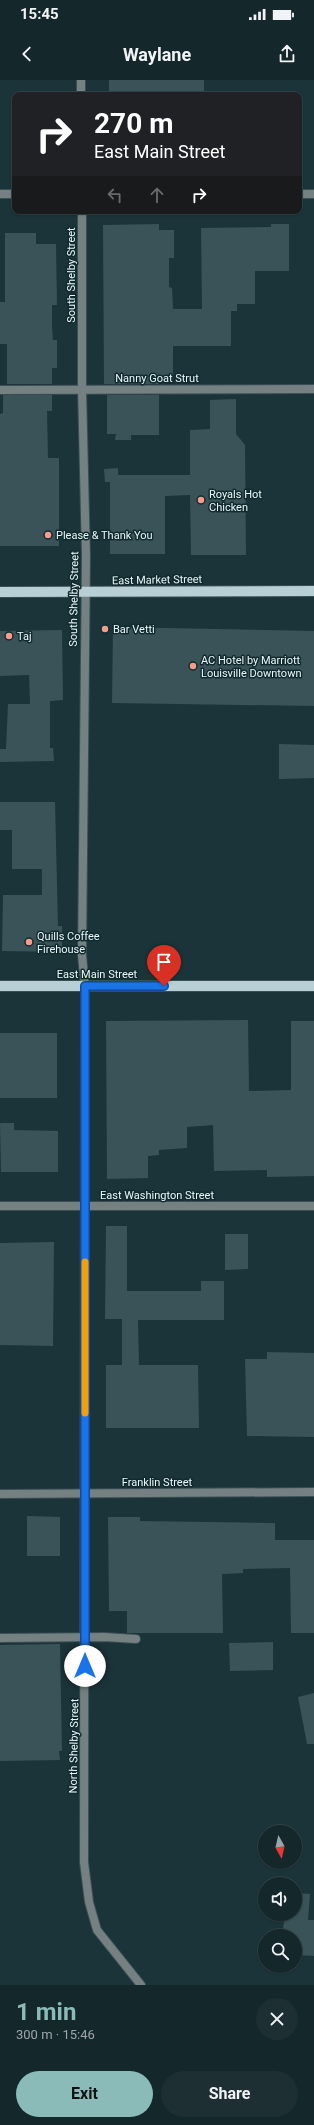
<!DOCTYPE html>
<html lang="en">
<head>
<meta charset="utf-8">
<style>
	body { margin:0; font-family:Roboto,sans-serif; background:#1d2f33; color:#f1f3f6; height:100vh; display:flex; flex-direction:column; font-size:15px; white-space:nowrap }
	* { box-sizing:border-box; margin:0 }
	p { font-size:13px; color:#9da5a9 }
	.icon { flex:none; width:22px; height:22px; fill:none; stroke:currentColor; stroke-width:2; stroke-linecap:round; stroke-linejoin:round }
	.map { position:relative; height:1905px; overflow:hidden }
	.panel { display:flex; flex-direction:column; background:#14272b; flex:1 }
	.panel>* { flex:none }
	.banner { position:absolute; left:12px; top:12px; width:290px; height:122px; border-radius:8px; box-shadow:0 1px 3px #0004,0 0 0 1px #334447; background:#202124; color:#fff; overflow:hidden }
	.needle { width:26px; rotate:172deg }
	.controls { position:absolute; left:258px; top:1745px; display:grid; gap:8px }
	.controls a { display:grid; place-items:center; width:44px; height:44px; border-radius:50%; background:#14272b; box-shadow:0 1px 3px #0004,0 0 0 1px #334447; font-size:20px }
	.pin { position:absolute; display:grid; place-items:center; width:34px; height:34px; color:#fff; margin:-41px -17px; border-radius:50% 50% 50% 0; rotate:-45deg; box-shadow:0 0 4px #0007 }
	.pin .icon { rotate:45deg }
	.me { position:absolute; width:44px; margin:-22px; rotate:0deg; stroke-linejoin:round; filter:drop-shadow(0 0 3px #0008) }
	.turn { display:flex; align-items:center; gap:14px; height:84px; padding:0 16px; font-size:18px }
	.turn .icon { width:52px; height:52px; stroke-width:2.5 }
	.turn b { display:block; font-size:28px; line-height:34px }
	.lanes { display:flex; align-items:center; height:38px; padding:0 16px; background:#0003; justify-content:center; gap:20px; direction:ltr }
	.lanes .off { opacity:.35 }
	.round { display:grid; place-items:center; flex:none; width:42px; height:42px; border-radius:21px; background:#1d2f33 }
	.headline { display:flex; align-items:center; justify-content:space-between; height:68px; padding:0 16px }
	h1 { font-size:24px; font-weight:700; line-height:30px; color:#8bbbb9 }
	.action { display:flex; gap:8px; margin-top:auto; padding:8px 16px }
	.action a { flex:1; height:46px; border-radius:24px; background:#8bbbb9; color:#111; font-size:16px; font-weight:700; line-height:46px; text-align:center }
	.action a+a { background:#1d2f33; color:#f1f3f6 }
	.status { display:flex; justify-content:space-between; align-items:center; height:28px; padding:0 20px; background:#14272b; direction:ltr }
	.status svg { height:11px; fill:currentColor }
	header { display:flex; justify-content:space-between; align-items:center; height:52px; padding:0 16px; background:#14272b; font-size:18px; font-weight:700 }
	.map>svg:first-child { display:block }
	.building { fill:#395358 }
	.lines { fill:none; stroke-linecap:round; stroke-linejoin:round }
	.minor-casing { stroke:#384f54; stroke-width:10 }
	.tertiary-casing { stroke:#384f54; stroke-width:10 }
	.primary-casing { stroke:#384f54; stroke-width:12 }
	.minor { stroke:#748082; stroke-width:8 }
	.tertiary { stroke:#748082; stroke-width:8 }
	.primary { stroke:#b8d0d5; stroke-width:10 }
	.route-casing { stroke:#114b97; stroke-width:10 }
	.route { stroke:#1a73e8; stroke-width:7 }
	.slow { stroke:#f59e0b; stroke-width:7 }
	.poi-dot { fill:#f49d8c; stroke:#112a2e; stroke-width:1.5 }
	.labels { text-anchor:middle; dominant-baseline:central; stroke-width:3; stroke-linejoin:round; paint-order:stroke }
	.street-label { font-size:11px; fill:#e9f7fb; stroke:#112a2e }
	.poi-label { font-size:11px; fill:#e9f7fb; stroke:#112a2e; text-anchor:start }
</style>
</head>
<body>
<div class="status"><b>15:45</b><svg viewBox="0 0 49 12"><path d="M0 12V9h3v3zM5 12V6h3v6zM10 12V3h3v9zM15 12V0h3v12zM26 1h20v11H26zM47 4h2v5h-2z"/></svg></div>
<header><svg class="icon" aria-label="back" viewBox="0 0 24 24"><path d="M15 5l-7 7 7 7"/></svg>Waylane<svg class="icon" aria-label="share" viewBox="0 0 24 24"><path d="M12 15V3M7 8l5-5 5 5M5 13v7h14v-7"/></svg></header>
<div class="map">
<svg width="314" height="1905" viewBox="0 0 314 1905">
	<rect width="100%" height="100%" fill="#1b3439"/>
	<g class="building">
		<rect x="109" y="0" width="95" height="15"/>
		<polygon points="159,144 159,150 174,150 174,178 169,178 169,207 172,208 173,229 202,229 201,148 271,147 271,144 289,144 289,191 255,191 255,224 237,224 237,231 231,231 231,266 173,266 173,299 159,299 159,304 104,304 103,145"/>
		<polygon points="5,153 36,153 36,164 56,164 57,225 52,225 52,247 53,260 57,260 57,288 52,288 52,304 7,304 7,264 0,264 0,222 5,222"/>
		<polygon points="3,315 52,315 52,331 47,331 48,378 59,378 59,466 0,466 0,334 3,333"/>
		<polygon points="107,315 159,315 159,355 131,355 131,360 115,360 116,354 107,354"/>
		<polygon points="236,319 236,354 245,365 246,475 191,475 190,415 165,416 165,474 110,474 110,402 105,402 104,389 118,388 118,395 190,395 190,350 210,349 210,320"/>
		<polygon points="113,547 314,551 314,626 112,623"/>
		<polygon points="62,550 63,620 50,621 50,668 53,668 54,681 0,682 0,669 6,669 8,624 30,624 29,595 0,596 0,551"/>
		<polygon points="279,664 314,665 314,698 279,699"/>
		<polygon points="0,722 55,722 58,846 62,846 62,872 2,871 3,815 42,815 42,789 12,789 12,750 0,750"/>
		<polygon points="248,940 249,1011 291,1010 291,941 314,941 314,1096 267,1097 267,1090 214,1091 213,1045 187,1047 187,1068 159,1070 159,1075 148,1076 148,1098 107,1099 106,941"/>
		<rect x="0" y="953" width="57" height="65"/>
		<polygon points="0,1043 14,1043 14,1050 58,1051 58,1092 1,1092"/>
		<polygon points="106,1146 127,1146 127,1211 201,1211 201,1201 224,1201 224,1240 138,1240 139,1285 198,1285 199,1348 106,1348 106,1285 122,1285 122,1239 105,1239"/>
		<polygon points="225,1154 248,1154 248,1189 225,1190"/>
		<polygon points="54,1162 53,1266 0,1265 0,1163"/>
		<polygon points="267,1272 314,1273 314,1357 247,1356 245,1279 267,1279"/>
		<polygon points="27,1436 60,1437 60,1476 27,1476"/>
		<polygon points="108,1437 140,1437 140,1441 275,1443 275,1460 314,1460 314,1553 291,1553 290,1488 243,1489 243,1493 222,1494 223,1553 127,1553 127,1531 109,1531"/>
		<polygon points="273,1562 273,1590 230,1591 229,1563"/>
		<polygon points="60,1564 62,1671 59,1671 60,1680 0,1681 0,1565"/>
		<polygon points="314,1613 314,1664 307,1664 298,1617"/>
		<polygon points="295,1813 310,1814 308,1840 314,1840 314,1876 295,1875 295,1856 282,1856 285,1834 295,1834"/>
	</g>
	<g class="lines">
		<g class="minor-casing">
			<g id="minor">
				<polyline points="81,0 81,15"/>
				<polyline points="82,131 82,309 86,476 82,875 85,906 84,1782 89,1822 97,1850 141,1905"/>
				<polyline points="0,310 314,309"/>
				<polyline points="0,1126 314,1126"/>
				<polyline points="0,1414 314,1412"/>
				<polyline points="0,1558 104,1557 136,1559"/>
			</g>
		</g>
		<g class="tertiary-casing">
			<g id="tertiary">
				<polyline points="0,114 15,114"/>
				<polyline points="299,114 314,114"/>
			</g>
		</g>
		<g class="primary-casing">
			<g id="primary">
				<polyline points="0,512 314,511"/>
				<polyline points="0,906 314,906"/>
			</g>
		</g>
		<use href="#minor" class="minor"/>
		<use href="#tertiary" class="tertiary"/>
		<use href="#primary" class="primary"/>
	</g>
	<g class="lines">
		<g class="route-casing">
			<polyline id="route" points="85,1586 85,906 164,906"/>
		</g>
		<use href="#route" class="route"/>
		<polyline class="slow" points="85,1182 85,1333"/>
	</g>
	<g class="poi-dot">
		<circle cx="201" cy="420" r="4"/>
		<circle cx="48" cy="455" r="4"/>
		<circle cx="105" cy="549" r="4"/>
		<circle cx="9" cy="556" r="4"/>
		<circle cx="193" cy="586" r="4"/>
		<circle cx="29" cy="862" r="4"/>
	</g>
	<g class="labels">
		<g class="street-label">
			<text transform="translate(71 195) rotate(-90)">South Shelby Street</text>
			<text x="157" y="298">Nanny Goat Strut</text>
			<text transform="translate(157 500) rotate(-1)">East Market Street</text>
			<text transform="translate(74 519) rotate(-89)">South Shelby Street</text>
			<text x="97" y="894">East Main Street</text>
			<text x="157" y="1115">East Washington Street</text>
			<text x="157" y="1402">Franklin Street</text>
			<text transform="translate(74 1666) rotate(-89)">North Shelby Street</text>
		</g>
		<g class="poi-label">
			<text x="209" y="414">Royals Hot<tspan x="209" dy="13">Chicken</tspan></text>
			<text x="56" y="455">Please &amp; Thank You</text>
			<text x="113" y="549">Bar Vetti</text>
			<text x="17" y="556">Taj</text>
			<text x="201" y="580">AC Hotel by Marriott<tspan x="201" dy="13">Louisville Downtown</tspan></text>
			<text x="37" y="856">Quills Coffee<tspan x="37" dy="13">Firehouse</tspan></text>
		</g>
	</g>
</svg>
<div class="controls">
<a><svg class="needle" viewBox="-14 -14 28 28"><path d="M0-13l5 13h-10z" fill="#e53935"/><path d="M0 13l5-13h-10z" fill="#9da5a9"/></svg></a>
<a><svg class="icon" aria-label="sound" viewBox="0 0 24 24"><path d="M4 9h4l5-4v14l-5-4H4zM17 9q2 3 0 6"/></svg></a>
<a><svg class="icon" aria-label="search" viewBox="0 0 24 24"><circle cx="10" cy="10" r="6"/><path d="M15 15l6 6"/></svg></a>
</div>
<div class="pin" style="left:164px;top:906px;background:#d93025"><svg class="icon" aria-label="arrive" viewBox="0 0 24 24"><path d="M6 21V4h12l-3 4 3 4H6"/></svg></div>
<svg class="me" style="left:85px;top:1586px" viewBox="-20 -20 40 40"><circle r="19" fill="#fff"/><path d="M0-13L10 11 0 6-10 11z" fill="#1a73e8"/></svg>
<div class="banner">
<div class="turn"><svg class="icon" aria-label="right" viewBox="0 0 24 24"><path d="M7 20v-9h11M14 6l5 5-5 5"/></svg><div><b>270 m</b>East Main Street</div></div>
<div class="lanes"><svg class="icon off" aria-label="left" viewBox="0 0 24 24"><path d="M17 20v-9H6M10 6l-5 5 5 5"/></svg><svg class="icon off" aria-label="ahead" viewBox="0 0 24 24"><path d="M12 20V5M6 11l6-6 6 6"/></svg><svg class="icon" aria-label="right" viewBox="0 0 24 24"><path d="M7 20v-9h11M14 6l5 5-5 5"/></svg></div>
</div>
</div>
<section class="panel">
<div class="headline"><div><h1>1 min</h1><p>300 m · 15:46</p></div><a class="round"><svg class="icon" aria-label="close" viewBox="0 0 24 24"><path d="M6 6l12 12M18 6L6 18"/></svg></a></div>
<div class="action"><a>Exit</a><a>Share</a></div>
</section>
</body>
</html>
